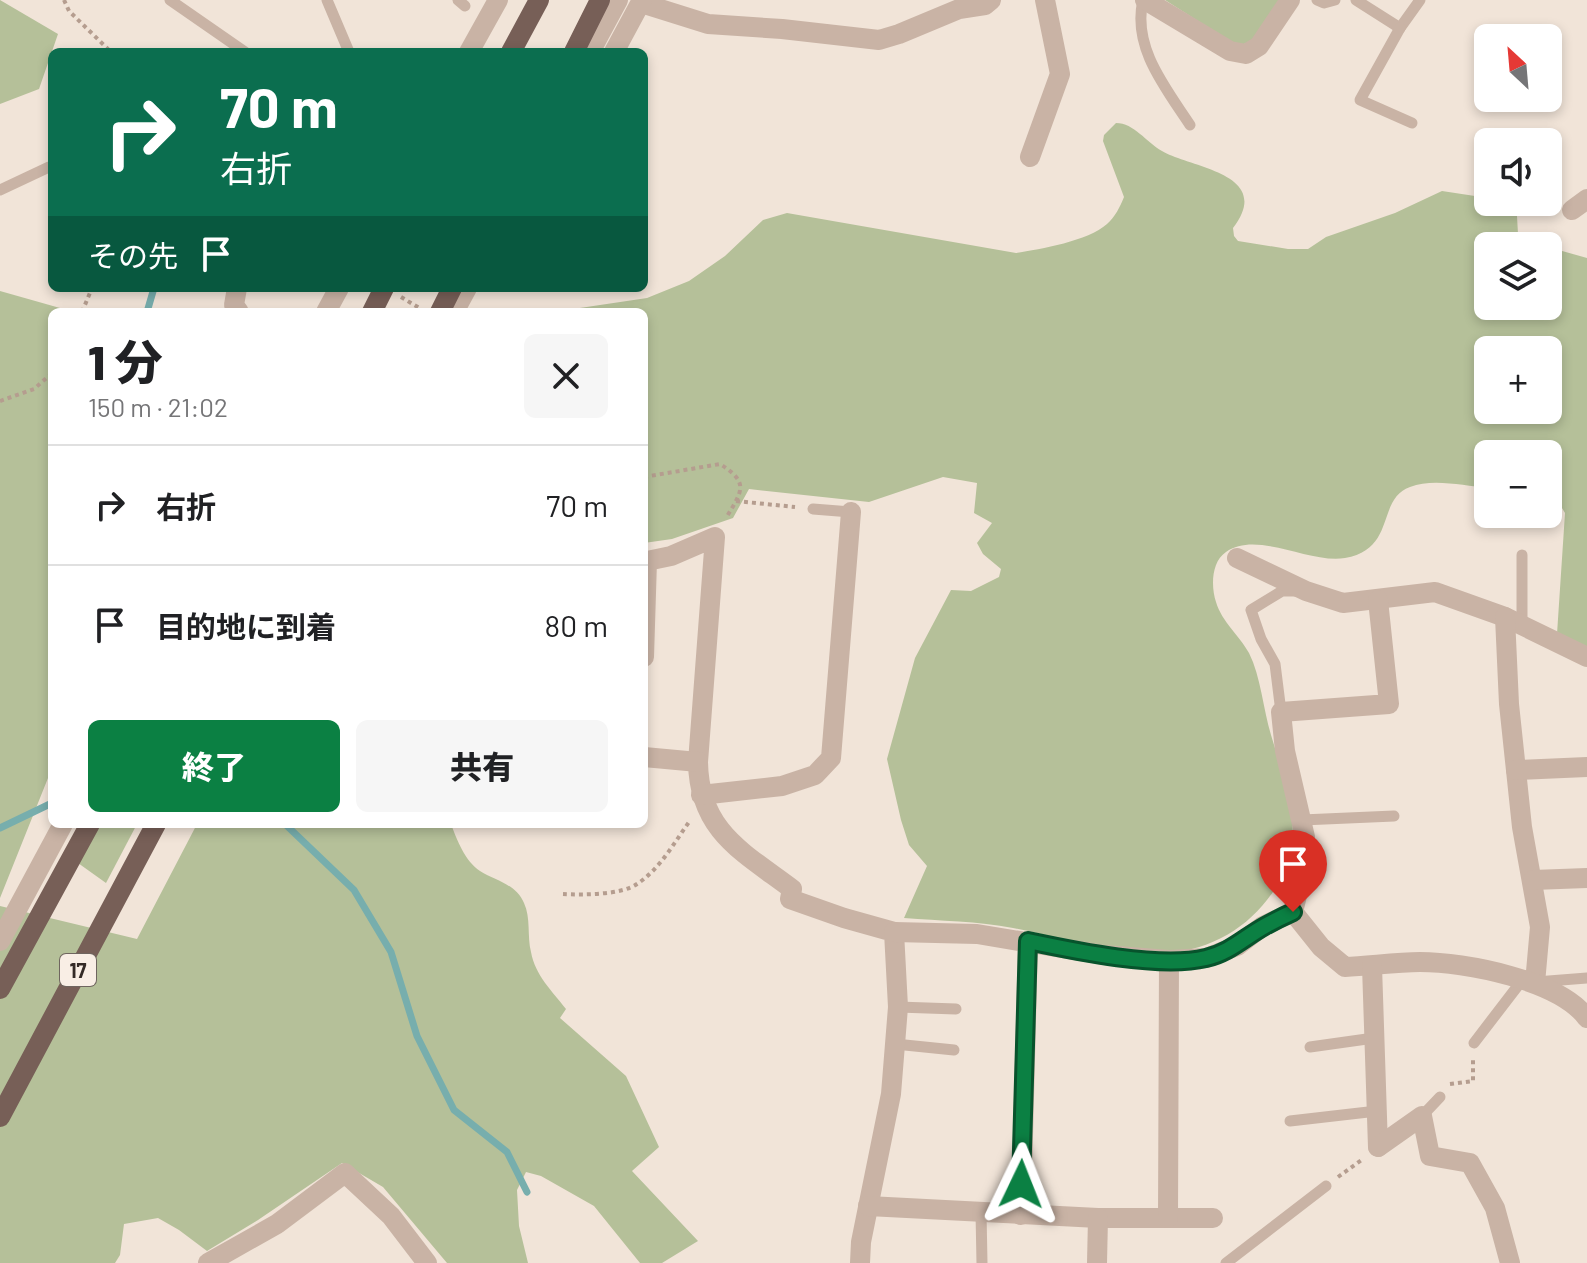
<!DOCTYPE html>
<html lang="ja">
<head>
<meta charset="utf-8">
<style>
	body { margin:0; font-family:Barlow,"Noto Sans JP",sans-serif; background:#f6f6f6; color:#202124; height:100vh; display:flex; flex-direction:column; font-size:30px; white-space:nowrap }
	* { box-sizing:border-box; margin:0 }
	p { font-size:26px; color:#757577 }
	.icon { flex:none; width:44px; height:44px; fill:none; stroke:currentColor; stroke-width:2; stroke-linecap:round; stroke-linejoin:round }
	.map { position:relative; flex:1; overflow:hidden }
	.details { position:absolute; left:48px; top:308px; width:600px; height:520px; display:flex; flex-direction:column; background:#fff; border-radius:12px; box-shadow:0 4px 12px #0003 }
	.details>* { flex:none }
	.guide { position:absolute; left:48px; top:48px; width:600px; height:244px; border-radius:12px; box-shadow:0 4px 12px #0003; background:#0b6e4f; color:#fff; overflow:hidden }
	.needle { width:52px; rotate:334deg }
	.controls { position:absolute; left:1474px; top:24px; display:grid; gap:16px }
	.controls a { display:grid; place-items:center; width:88px; height:88px; border-radius:12px; background:#fff; box-shadow:0 4px 12px #0003; font-size:40px }
	.pin { position:absolute; display:grid; place-items:center; width:68px; height:68px; color:#fff; margin:-82px -34px; border-radius:50% 50% 50% 0; rotate:-45deg; box-shadow:0 0 8px #0007 }
	.pin .icon { rotate:45deg }
	.me { position:absolute; width:88px; margin:-44px; rotate:2deg; stroke-linejoin:round; filter:drop-shadow(0 0 6px #0008) }
	.turn { display:flex; align-items:center; gap:28px; height:168px; padding:0 40px; font-size:36px }
	.turn .icon { width:104px; height:104px; stroke-width:2.5 }
	.turn b { display:block; font-size:56px; line-height:68px }
	.then { display:flex; align-items:center; height:76px; padding:0 40px; background:#0003; gap:16px; font-size:30px }
	.round { display:grid; place-items:center; flex:none; width:84px; height:84px; border-radius:12px; background:#f6f6f6 }
	.head { display:flex; align-items:center; justify-content:space-between; height:136px; padding:0 40px }
	h1 { font-size:48px; font-weight:800; line-height:60px }
	.action { display:flex; gap:16px; margin-top:auto; padding:16px 40px }
	.action a { flex:1; height:92px; border-radius:12px; background:#0b8043; color:#fff; font-size:32px; font-weight:800; line-height:92px; text-align:center }
	.action a+a { background:#f6f6f6; color:#202124 }
	ul { padding:0; list-style:none }
	li { display:flex; align-items:center; gap:24px; height:120px; padding:0 40px; border-top:2px solid #e0e0e0 }
	li div { flex:1 }
	li b { display:block; font-size:30px }
	li em { font-style:normal }
	.map>svg:first-child { display:block }
	.green { fill:#b5c099; fill-rule:evenodd }
	.lines { fill:none; stroke-linecap:round; stroke-linejoin:round }
	.stream { stroke:#77aead; stroke-width:7 }
	.path { stroke:#b59d8f; stroke-width:4; stroke-dasharray:4 4; stroke-linecap:butt }
	.lane { stroke:#c9b3a5; stroke-width:11 }
	.street { stroke:#c9b3a5; stroke-width:20 }
	.primary { stroke:#775f57; stroke-width:20 }
	.primary-bridge { stroke:#775f57; stroke-width:20 }
	.route-casing { stroke:#07532c; stroke-width:20 }
	.route { stroke:#0b8043; stroke-width:14 }
	.labels { text-anchor:middle; dominant-baseline:central; stroke-width:8; stroke-linejoin:round; paint-order:stroke }
	.shield { fill:#f9eee5; stroke:#6f655f; stroke-width:2 }
	.shield-label { font-size:20px; font-weight:bold; fill:#342a26 }
</style>
</head>
<body>
<div class="map">
<svg width="1587" height="1263" viewBox="0 0 1587 1263">
	<rect width="100%" height="100%" fill="#f1e4d8"/>
	<g class="green">
		<polygon points="0,0 58,34 39,89 0,104"/>
		<polygon points="1165,0 1282,0 1255,41 1237,46"/>
		<path d="M1116,123C1134,123 1146,142 1162,151C1190,168 1275,173 1233,228L1234,236L1238,241L1288,249H1308L1326,237L1395,213L1442,191L1488,198V202H1505L1513,205L1517,216L1518,234L1529,242L1543,246H1488V306H1548V247L1587,258V652L1557,634L1565,513L1553,493L1548,492V454H1488V488C1464,486 1433,478 1410,487C1376,499 1397,549 1345,558C1309,564 1257,530 1226,552C1211,562 1211,587 1216,602C1222,622 1239,635 1249,653C1261,677 1263,709 1271,735C1282,772 1297,814 1292,853C1291,861 1286,869 1283,875C1260,920 1219,949 1168,953C1144,955 1109,946 1084,943C1060,940 1037,932 1013,928C978,921 940,921 904,918L927,866L909,845L901,820L887,759L915,658L951,590L971,591L999,577L1001,569L983,554L977,543L992,523L974,513L977,483L943,477L869,502L749,489L733,518L672,539L644,543V312H553L647,298L689,281L725,256L763,220L787,213L1016,253C1041,249 1088,241 1107,224C1115,217 1120,207 1124,197L1103,141L1104,135ZM1488,350H1548V410H1488Z"/>
		<polygon points="0,291 60,308 65,312 52,312 52,768 0,898"/>
		<polygon points="88,824 137,824 106,883 71,858"/>
		<path d="M197,824H451C457,840 465,861 480,871C496,881 516,884 524,903C531,918 527,936 531,952C535,975 552,991 566,1009L560,1018L626,1076L659,1147L632,1171L698,1241L662,1263H640L594,1206L541,1176L526,1172L517,1190L519,1226L528,1263H447L383,1187L342,1163L258,1220L207,1251L179,1230L158,1218L124,1224L120,1255L115,1263H0V906L137,939Z"/>
	</g>
	<g class="lines">
		<g class="stream">
			<polyline points="147,312 154,288"/>
			<polyline points="285,824 354,890 391,952 417,1036 454,1110 507,1152 527,1192"/>
			<polyline points="0,828 52,803"/>
		</g>
		<g class="path">
			<polyline points="64,0 69,11 111,52"/>
			<polyline points="401,297 421,309"/>
			<polyline points="82,312 92,288"/>
			<polyline points="0,401 34,389 52,373"/>
			<path d="M644,477L720,464C750,483 742,491 726,518"/>
			<polyline points="736,501 795,507"/>
			<path d="M563,894C583,895 621,895 637,884C660,869 674,843 689,822"/>
			<polyline points="1450,1084 1473,1081 1473,1057"/>
			<polyline points="1338,1177 1363,1159"/>
		</g>
		<g class="lane">
			<polyline points="170,0 245,52"/>
			<polyline points="327,0 349,52"/>
			<polyline points="458,0 465,6"/>
			<path d="M1143,0C1132,47 1165,87 1190,125"/>
			<polyline points="1317,0 1324,3 1335,0"/>
			<polyline points="1356,0 1400,28 1420,0"/>
			<polyline points="1400,28 1360,100 1412,123"/>
			<polyline points="0,190 49,167 52,169"/>
			<polyline points="813,509 851,512"/>
			<polyline points="1522,626 1522,555"/>
			<polyline points="1281,712 1275,664 1261,639 1251,610 1282,591 1297,591"/>
			<polyline points="1302,820 1394,816"/>
			<polyline points="1536,982 1587,978"/>
			<polyline points="898,1007 956,1009"/>
			<polyline points="1474,1043 1523,979"/>
			<polyline points="895,1044 954,1050"/>
			<polyline points="1310,1047 1374,1038"/>
			<polyline points="1422,1116 1440,1097"/>
			<polyline points="1290,1121 1377,1111"/>
			<polyline points="981,1212 982,1263"/>
			<polyline points="1226,1263 1326,1186"/>
		</g>
		<g class="street">
			<polyline points="1145,0 1230,51 1246,54 1259,46 1290,0"/>
			<polyline points="641,3 708,24 782,29 879,40 899,34 959,9 985,5 991,0"/>
			<polyline points="469,52 498,0"/>
			<polyline points="590,52 618,0"/>
			<polyline points="614,52 642,0"/>
			<polyline points="1030,157 1060,74 1045,0"/>
			<polyline points="1572,210 1587,199"/>
			<polyline points="237,288 234,305 239,312"/>
			<polyline points="326,312 339,288"/>
			<polyline points="454,312 467,288"/>
			<polyline points="1237,558 1306,591 1343,603 1435,592 1505,617 1587,657"/>
			<polyline points="1505,617 1509,704 1522,827 1540,927 1535,983"/>
			<path d="M644,657L647,561L671,556L715,537L698,762C699,831 743,852 792,889L790,899L844,918L894,932L898,1007L891,1094L861,1242L860,1263"/>
			<polyline points="644,757 698,762"/>
			<polyline points="1516,770 1587,767"/>
			<polyline points="701,795 782,786 815,775 831,758 851,512"/>
			<polyline points="1533,880 1587,878"/>
			<path d="M1293,912L1321,947L1345,967C1370,966 1395,962 1420,962C1465,962 1559,980 1587,1018"/>
			<polyline points="894,932 977,934 1104,955 1169,960 1206,958 1237,946 1263,926 1293,912 1302,875 1305,837 1285,751 1281,712 1389,704 1378,600"/>
			<polyline points="0,941 63,824"/>
			<polyline points="1372,966 1378,1147"/>
			<polyline points="1378,1147 1422,1116 1430,1156 1470,1163 1495,1208 1510,1263"/>
			<polyline points="868,1206 1098,1218 1213,1218"/>
			<polyline points="1021,1215 1028,941"/>
			<polyline points="1168,1218 1169,960"/>
			<polyline points="208,1263 277,1224 345,1173 391,1216 427,1263"/>
			<polyline points="1097,1263 1098,1218"/>
		</g>
		<g class="primary">
			<polyline points="511,52 539,0"/>
			<polyline points="574,52 600,0"/>
			<polyline points="372,312 384,288"/>
			<polyline points="440,312 452,288"/>
			<polyline points="0,1117 156,824"/>
		</g>
		<polyline class="primary-bridge" points="0,989 90,824"/>
	</g>
	<g class="lines">
		<g class="route-casing">
			<path id="route" d="M1021,1184L1028,941C1075,951 1160,969 1206,958C1229,953 1245,937 1265,926C1274,921 1284,916 1293,912"/>
		</g>
		<use href="#route" class="route"/>
	</g>
	<g class="labels">
		<rect class="shield" x="60" y="954" width="36" height="32" rx="6"/>
		<g class="shield-label">
			<text x="78" y="970">17</text>
		</g>
	</g>
</svg>
<div class="controls">
<a><svg class="needle" viewBox="-14 -14 28 28"><path d="M0-13l5 13h-10z" fill="#e53935"/><path d="M0 13l5-13h-10z" fill="#757577"/></svg></a>
<a><svg class="icon" aria-label="sound" viewBox="0 0 24 24"><path d="M4 9h4l5-4v14l-5-4H4zM17 9q2 3 0 6"/></svg></a>
<a><svg class="icon" aria-label="layers" viewBox="0 0 24 24"><path d="M12 4l9 5-9 5-9-5zM3 14l9 5 9-5"/></svg></a>
<a>+</a>
<a>−</a>
</div>
<div class="pin" style="left:1293px;top:912px;background:#d93025"><svg class="icon" aria-label="arrive" viewBox="0 0 24 24"><path d="M6 21V4h12l-3 4 3 4H6"/></svg></div>
<svg class="me" style="left:1021px;top:1184px" viewBox="-20 -20 40 40"><path d="M0-17L14 15 0 8-14 15z" fill="#0b8043" stroke="#fff" stroke-width="4"/></svg>
<div class="guide">
<div class="turn"><svg class="icon" aria-label="right" viewBox="0 0 24 24"><path d="M7 20v-9h11M14 6l5 5-5 5"/></svg><div><b>70 m</b>右折</div></div>
<div class="then">その先<svg class="icon" aria-label="arrive" viewBox="0 0 24 24"><path d="M6 21V4h12l-3 4 3 4H6"/></svg></div>
</div>
<section class="details">
<div class="head"><div><h1>1 分</h1><p>150 m · 21:02</p></div><a class="round"><svg class="icon" aria-label="close" viewBox="0 0 24 24"><path d="M6 6l12 12M18 6L6 18"/></svg></a></div>
<ul>
<li><svg class="icon" aria-label="right" viewBox="0 0 24 24"><path d="M7 20v-9h11M14 6l5 5-5 5"/></svg><div><b>右折</b></div><em>70 m</em></li>
<li><svg class="icon" aria-label="arrive" viewBox="0 0 24 24"><path d="M6 21V4h12l-3 4 3 4H6"/></svg><div><b>目的地に到着</b></div><em>80 m</em></li>
</ul>
<div class="action"><a>終了</a><a>共有</a></div>
</section>
</div>
</body>
</html>
